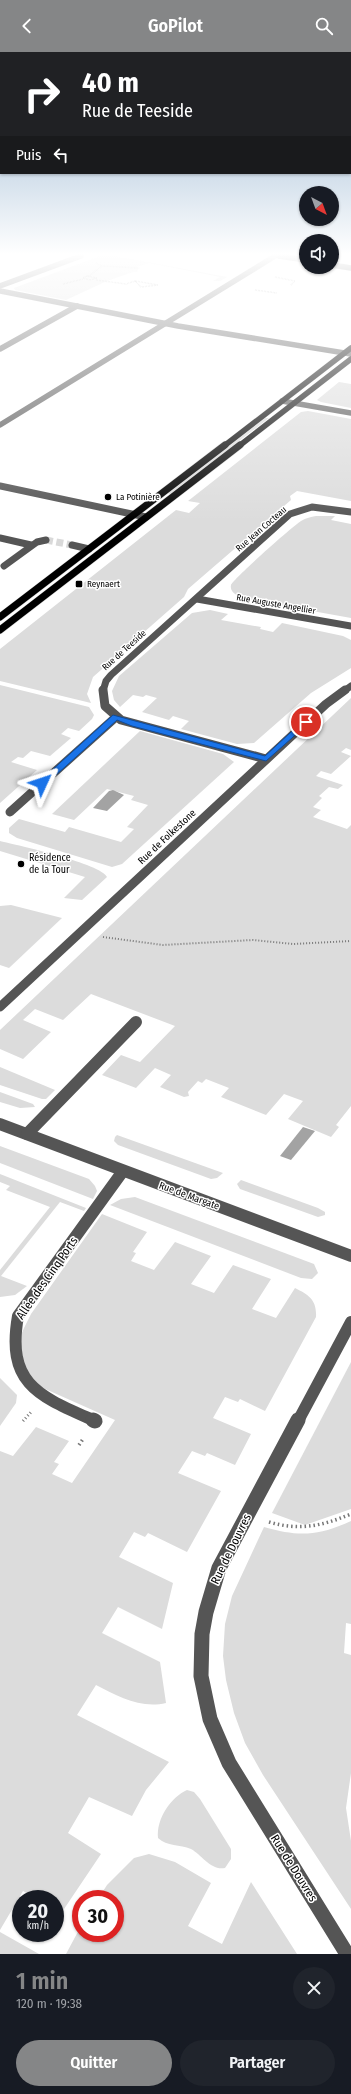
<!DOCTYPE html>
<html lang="fr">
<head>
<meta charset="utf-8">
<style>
	body { margin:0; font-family:"Fira Sans Condensed",sans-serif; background:#20242c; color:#f1f3f6; height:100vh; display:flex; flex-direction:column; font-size:15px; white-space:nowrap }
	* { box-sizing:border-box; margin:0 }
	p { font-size:13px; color:#9ea1a6 }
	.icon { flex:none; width:22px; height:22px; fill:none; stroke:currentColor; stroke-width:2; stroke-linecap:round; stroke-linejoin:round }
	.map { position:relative; height:1902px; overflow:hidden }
	.sheet { display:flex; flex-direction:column; background:#171b24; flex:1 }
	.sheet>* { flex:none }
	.top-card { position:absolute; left:0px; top:0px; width:351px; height:122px; box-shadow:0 1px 3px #0004; background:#202124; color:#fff; overflow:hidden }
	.needle { width:26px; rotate:139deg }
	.buttons { position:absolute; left:299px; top:134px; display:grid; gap:8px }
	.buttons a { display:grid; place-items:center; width:40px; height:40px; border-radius:50%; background:#171b24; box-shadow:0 1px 3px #0004; font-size:20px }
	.speed { position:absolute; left:12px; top:1838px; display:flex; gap:8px; font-size:20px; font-weight:700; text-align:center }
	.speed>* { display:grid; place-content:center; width:52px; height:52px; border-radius:50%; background:#171b24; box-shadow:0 1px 3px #0004; line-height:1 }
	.speed small { font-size:10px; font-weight:400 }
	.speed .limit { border:6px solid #d22; background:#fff; color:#111 }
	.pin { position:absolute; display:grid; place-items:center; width:34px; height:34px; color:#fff; margin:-17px; border:2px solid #fff; border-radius:50%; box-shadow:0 1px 4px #0007 }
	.me { position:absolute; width:44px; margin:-22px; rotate:48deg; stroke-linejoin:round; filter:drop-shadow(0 0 3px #0008) }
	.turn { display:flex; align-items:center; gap:14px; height:84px; padding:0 16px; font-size:18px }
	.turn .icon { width:52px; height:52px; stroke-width:2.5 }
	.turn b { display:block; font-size:28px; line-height:34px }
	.then { display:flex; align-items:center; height:38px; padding:0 16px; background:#0003; gap:8px; font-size:15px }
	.round { display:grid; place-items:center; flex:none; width:42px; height:42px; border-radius:21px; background:#20242c }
	.overview { display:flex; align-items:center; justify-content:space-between; height:68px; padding:0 16px }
	h1 { font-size:24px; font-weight:600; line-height:30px; color:#858687 }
	.action { display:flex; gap:8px; margin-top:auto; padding:8px 16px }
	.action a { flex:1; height:46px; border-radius:24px; background:#858687; color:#fff; font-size:16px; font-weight:600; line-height:46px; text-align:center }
	.action a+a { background:#20242c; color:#f1f3f6 }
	header { display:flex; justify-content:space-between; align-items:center; height:52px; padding:0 16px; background:#858687; color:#fff; font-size:18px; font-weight:600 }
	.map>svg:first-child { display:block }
	.green { fill:#dcdcdc }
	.water { fill:#a3a3a3 }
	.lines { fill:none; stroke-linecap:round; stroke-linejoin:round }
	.minor-tunnel { stroke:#d9d9d9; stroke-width:7; stroke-dasharray:7 3.5; stroke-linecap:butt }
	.major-far1-casing { stroke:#dbdbdb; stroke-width:6 }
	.major-casing { stroke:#dbdbdb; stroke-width:8 }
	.path-far3 { stroke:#777; stroke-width:1.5; stroke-dasharray:0.5 1; stroke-linecap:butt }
	.path-far2 { stroke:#777; stroke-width:2; stroke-dasharray:1 2; stroke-linecap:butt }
	.path-far1 { stroke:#777; stroke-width:3; stroke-dasharray:1 2.5; stroke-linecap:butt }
	.path { stroke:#777; stroke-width:3.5; stroke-dasharray:1.5 3; stroke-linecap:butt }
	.minor-far4 { stroke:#555; stroke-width:5.5 }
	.minor-far3 { stroke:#555; stroke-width:7 }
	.minor-far2 { stroke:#555; stroke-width:9 }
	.minor-far1 { stroke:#555; stroke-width:12 }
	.minor { stroke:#555; stroke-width:15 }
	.major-far1 { stroke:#000; stroke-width:5.5 }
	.major { stroke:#000; stroke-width:7 }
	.route { fill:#1a73e8; stroke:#114b97 }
	.poi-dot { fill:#000; stroke:#fff; stroke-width:1.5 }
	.labels { text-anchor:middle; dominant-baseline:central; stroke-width:3; stroke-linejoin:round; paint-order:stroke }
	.far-poi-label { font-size:9px; fill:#000; stroke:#fff; text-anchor:start }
	.far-street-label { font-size:9px; fill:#000; stroke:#fff }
	.street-label { font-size:10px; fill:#000; stroke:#fff }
	.poi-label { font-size:10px; fill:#000; stroke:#fff; text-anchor:start }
	.near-street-label { font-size:12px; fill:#000; stroke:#fff }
</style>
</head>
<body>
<header><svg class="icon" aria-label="back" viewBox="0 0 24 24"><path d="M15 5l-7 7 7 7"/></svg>GoPilot<svg class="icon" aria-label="search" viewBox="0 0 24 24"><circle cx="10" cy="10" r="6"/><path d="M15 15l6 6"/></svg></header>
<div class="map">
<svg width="351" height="1902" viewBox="0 0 351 1902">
	<rect width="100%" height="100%" fill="#fff"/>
	<g class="green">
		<polygon points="100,204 115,204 227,225 220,229 213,229 220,225 149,211 137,215 138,217 137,220 133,220 107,229 66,248 15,238 14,236"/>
		<polygon points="339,330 351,332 351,356 321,350 317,348"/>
		<polygon points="308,359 351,367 351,449 297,439 290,444 291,448 188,537 184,545 93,625 87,642 91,651 0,629 0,597 176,458 189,461 200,451 188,449 301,360"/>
		<polygon points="265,366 269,366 171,442 167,441"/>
		<path d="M316,464H335L331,468L351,472V566L251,548C244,546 229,543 231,533C232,528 294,473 301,469C306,466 311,465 316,464Z"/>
		<polygon points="210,558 228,562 221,568 261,575 260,577 273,580 282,571 343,584 351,588 351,616 311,641 254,691 237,692 181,677 189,669 173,664 169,668 142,660 157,646 146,643 143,645 133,643 120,655 114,648 112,639 119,624 192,561"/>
		<polygon points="0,633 89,655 94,663 92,667 79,679 68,676 61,682 71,686 50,704 31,699 23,706 18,705 11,710 37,718 0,751"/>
		<polygon points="351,646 351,698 346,696 341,700 351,704 331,722 321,719 316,724 343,733 338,737 329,735 319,744 322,746 313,755 321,758 313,765 347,777 351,773 351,1054 336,1073 339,1075 331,1085 288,1067 303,1049 284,1042 266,1063 221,1045 229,1036 206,1027 202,1031 198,1029 188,1040 189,1044 184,1045 160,1035 171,1023 155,1016 136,1036 102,1023 121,1003 140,1010 175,974 91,942 63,968 35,957 23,968 51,980 23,1007 0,997 0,978"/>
		<polygon points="140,679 223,702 234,710 122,812 112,815 17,786 9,781 9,776 19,767 65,780 69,775 121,790 134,777 127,775 148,753 131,748 134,744 107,737 74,768 52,762"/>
		<path d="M0,789C17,793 102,812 107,825L82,848L64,846L85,825L0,799Z"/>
		<polygon points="11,853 62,866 9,916 0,913 0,854"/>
		<polygon points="0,1015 55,1038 46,1047 42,1047 0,1033"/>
		<polygon points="0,1040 33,1052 35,1055 20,1056 0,1050"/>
		<polygon points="117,1083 223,1121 217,1126 211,1127 118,1093 114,1089 115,1085"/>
		<polygon points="0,1094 89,1127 95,1134 97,1139 93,1147 0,1111"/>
		<polygon points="0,1122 86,1156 84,1159 60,1150 1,1224 27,1234 15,1243 0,1245 0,1218 50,1155 6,1138 10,1134 0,1130"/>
		<polygon points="241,1128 318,1156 325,1160 325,1163 318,1165 240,1137 237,1132"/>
		<polygon points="135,1145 314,1212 318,1221 312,1227 301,1226 110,1153 121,1147"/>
		<path d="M102,1162L147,1180L133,1200L136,1201L131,1209L154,1218L175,1190L211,1204L191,1232L214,1241L233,1213L271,1227L252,1257L276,1266L295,1236C309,1243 317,1248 316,1265L265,1359L240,1347L238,1350L225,1345L213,1366L251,1382L235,1413L207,1401L205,1404L192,1399L178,1421L221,1439L187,1500L148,1481L145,1485L134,1480L119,1505L173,1531L162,1577L118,1555L102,1581L160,1610L166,1651C140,1657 118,1644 96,1633L77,1663L169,1710L146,1738L132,1764L89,1745L68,1781L101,1802L62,1860L55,1856V1847H37L23,1839L0,1878V1399L13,1404L36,1375L69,1389L54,1410L59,1412L52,1422L72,1431L115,1368L34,1332L26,1321L19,1288L24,1276L31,1262Z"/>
		<polygon points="351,1310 351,1457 305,1473 272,1461"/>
		<polygon points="0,1326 17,1343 16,1351 0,1374"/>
		<path d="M351,1469V1572L346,1571L344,1601L351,1603V1721L346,1756L351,1789V1857L263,1723L245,1691L234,1661L226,1628L223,1604L225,1572L232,1544L264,1475C299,1485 318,1484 351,1469Z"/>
		<path d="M187,1738L194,1740L200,1747L231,1797V1807L225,1816C211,1819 202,1803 191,1797C180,1792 167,1795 158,1786C156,1767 171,1745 187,1738Z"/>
		<polygon points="149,1802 175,1810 211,1831 188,1874 222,1892 251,1830 297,1902 66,1902 81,1874 81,1881 115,1881 115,1847 98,1847 107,1833 134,1806"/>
		<polygon points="0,1880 39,1902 0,1902"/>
	</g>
	<g class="water">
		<polygon points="113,738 124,743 107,759 93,756 109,739"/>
		<polygon points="303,1075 315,1079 291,1108 280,1104"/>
	</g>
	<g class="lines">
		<polyline class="minor-tunnel" points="46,488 72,493"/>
		<g class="major-far1-casing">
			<g id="major-far1">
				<polyline points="279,204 306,208"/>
				<polyline points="332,213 351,216"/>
				<polyline points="224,394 351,296"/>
				<polyline points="239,394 351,307"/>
			</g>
		</g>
		<g class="major-casing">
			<g id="major">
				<polyline points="0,565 225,393"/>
				<polyline points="0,578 240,393"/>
			</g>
		</g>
		<g class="path-far3">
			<polyline points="96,211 102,214 140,216"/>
			<polygon points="87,224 97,226 90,228 83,226"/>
			<polyline points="89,224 102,214"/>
			<polyline points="275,225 295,229 291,233"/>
			<polyline points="96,228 126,232 135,229"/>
			<polygon points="135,229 158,233 141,235"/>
			<polyline points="63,232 83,227"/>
			<polyline points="255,238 277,241"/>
		</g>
		<polyline class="path-far2" points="103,885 163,893 253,888 293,892 351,889"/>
		<polyline class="path-far1" points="23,1369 32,1359"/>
		<g class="path">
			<polyline points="79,1393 83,1387"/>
			<path d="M269,1470C299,1479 322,1474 351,1462"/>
		</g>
		<g class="minor-far4">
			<polyline points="0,234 81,204"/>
			<polyline points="0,239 178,274 351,302"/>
			<polyline points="0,297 77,254"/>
			<polyline points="282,349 351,361"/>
			<polyline points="0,373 275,204"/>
		</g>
		<g class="minor-far3">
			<polyline points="0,434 146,465"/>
			<polyline points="0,486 31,493"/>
			<polyline points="72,493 89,497"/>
			<polyline points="4,514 37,490 46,488"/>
			<polyline points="197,547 351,574"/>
			<polyline points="103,639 106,629 111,623 290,462 312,455 351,460"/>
			<polyline points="344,639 351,634"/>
		</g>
		<g class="minor-far2">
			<polyline points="103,638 105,654 121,668 266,707"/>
			<polyline points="10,760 116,665"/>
			<polyline points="0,955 326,652 345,638"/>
		</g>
		<g class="minor-far1">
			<polyline points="0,1072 351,1204"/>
			<polyline points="27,1082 136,970"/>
			<path d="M95,1369C39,1344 6,1333 18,1264L123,1119"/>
			<polyline points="298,1369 351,1270"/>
		</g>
		<g class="minor">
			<polyline points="93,1368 95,1369"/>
			<polyline points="298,1368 219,1516 206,1560 202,1582 201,1624 210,1667 229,1711 347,1902"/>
		</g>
		<use href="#major-far1" class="major-far1"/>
		<use href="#major" class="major"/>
	</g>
	<linearGradient id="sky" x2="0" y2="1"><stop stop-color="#8cadcc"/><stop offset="0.43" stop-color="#fff"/><stop offset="1" stop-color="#fff" stop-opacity="0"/></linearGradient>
	<rect width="351" height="470" fill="url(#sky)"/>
	<polygon class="route" points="113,663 265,704 303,669 310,670 266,709 132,674 117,668 45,733 40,733 40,729"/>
	<g class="poi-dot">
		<circle cx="108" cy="445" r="4"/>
		<rect x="75" y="528" width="8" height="8" rx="2"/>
		<circle cx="21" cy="812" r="4"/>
	</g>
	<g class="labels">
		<g class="far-poi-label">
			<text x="116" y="445">La Potinière</text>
			<text x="87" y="532">Reynaert</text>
		</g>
		<g class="far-street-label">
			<text transform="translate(261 477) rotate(-41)">Rue Jean Cocteau</text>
			<text transform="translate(276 552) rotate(10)">Rue Auguste Angellier</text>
			<text transform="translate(124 598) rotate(-42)">Rue de Teeside</text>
		</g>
		<g class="street-label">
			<text transform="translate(167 785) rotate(-43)">Rue de Folkestone</text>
			<text transform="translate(189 1144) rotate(20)">Rue de Margate</text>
		</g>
		<g class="poi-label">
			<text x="29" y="806">Résidence<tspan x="29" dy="12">de la Tour</tspan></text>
		</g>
		<g class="near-street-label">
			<text transform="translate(47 1226) rotate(-55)">Allée des Cinq Ports</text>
			<text transform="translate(231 1497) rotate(-64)">Rue de Douvres</text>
			<text transform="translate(294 1816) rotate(58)">Rue de Douvres</text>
		</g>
	</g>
</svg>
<div class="buttons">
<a><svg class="needle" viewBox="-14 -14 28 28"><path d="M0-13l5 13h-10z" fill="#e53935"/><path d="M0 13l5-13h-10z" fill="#9ea1a6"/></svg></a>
<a><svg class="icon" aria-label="sound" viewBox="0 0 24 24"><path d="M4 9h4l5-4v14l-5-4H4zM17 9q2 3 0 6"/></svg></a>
</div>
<div class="speed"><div>20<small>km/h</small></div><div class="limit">30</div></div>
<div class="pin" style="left:306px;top:670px;background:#d93025"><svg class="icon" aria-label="arrive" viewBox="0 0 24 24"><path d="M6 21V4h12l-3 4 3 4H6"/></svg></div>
<svg class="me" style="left:42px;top:731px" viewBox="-20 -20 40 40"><path d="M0-17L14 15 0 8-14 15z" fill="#1a73e8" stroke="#fff" stroke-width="4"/></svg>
<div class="top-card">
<div class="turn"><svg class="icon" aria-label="right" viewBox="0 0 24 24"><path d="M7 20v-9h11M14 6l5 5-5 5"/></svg><div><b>40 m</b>Rue de Teeside</div></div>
<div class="then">Puis<svg class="icon" aria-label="left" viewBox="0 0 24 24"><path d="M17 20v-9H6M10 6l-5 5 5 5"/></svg></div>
</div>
</div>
<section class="sheet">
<div class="overview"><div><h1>1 min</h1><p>120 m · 19:38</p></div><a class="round"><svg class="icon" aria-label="close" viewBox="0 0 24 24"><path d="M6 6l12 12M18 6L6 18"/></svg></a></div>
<div class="action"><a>Quitter</a><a>Partager</a></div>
</section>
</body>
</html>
